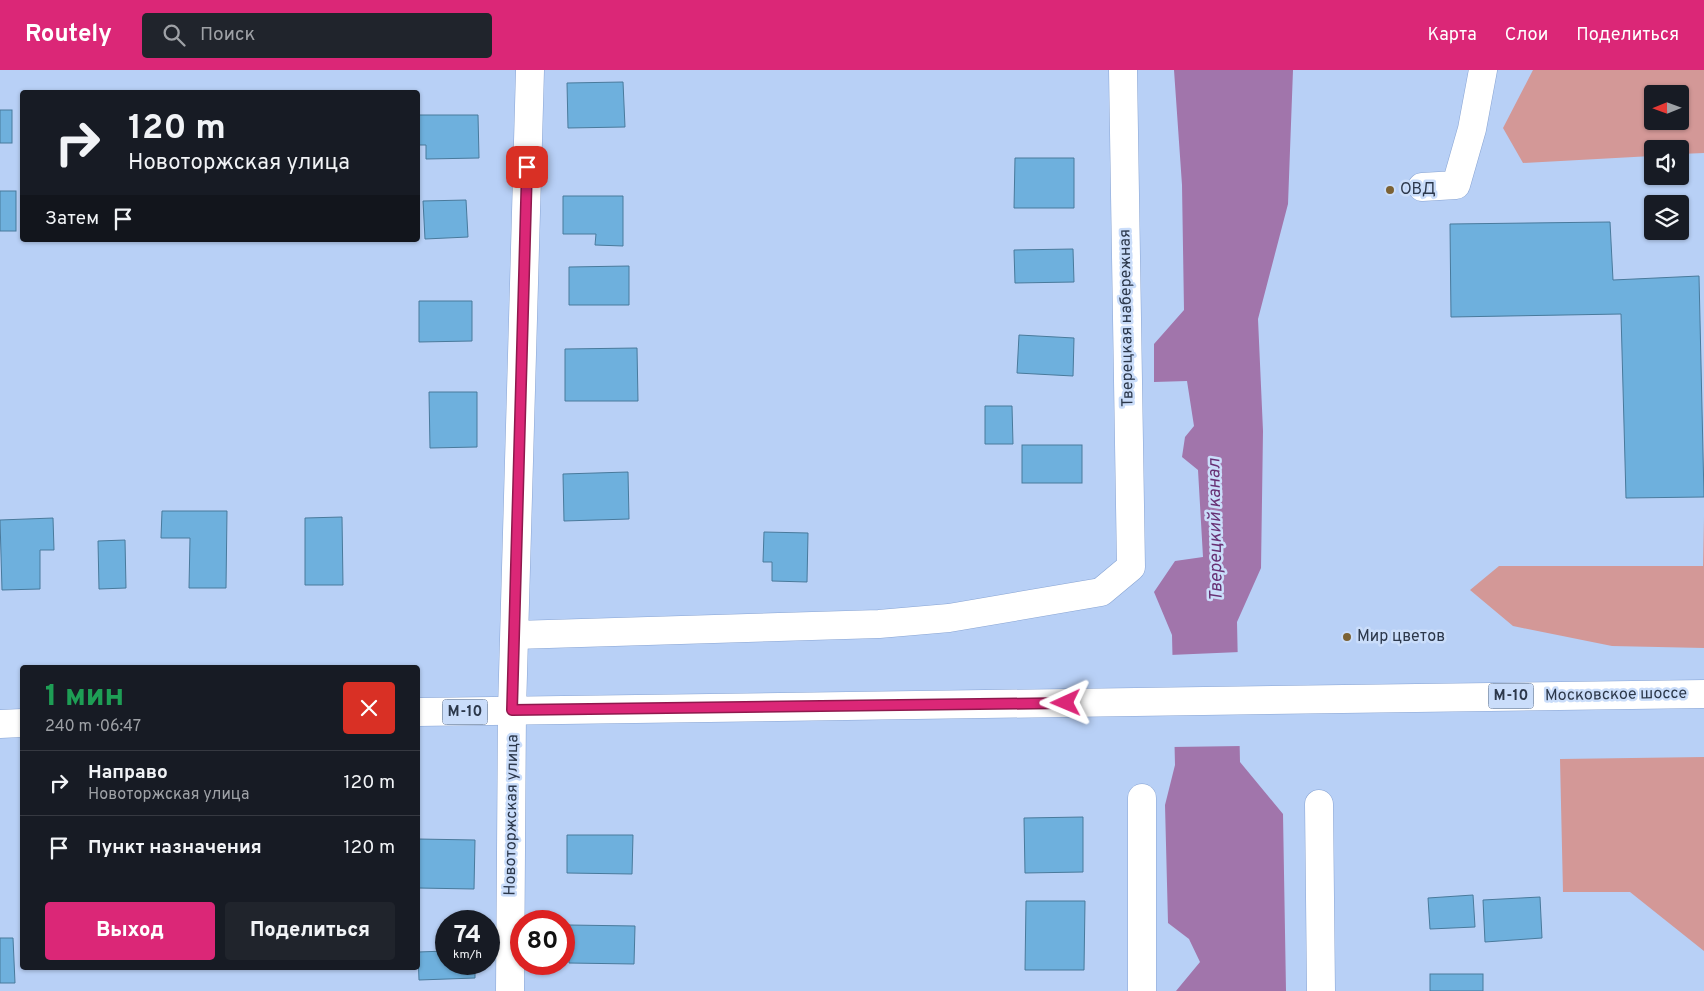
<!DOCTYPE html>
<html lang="ru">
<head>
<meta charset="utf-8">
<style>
	body { margin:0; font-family:Overpass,sans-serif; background:#20242c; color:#f1f3f6; height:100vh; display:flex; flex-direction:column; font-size:19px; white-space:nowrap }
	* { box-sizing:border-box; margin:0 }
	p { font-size:16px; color:#9ea1a6 }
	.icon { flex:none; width:28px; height:28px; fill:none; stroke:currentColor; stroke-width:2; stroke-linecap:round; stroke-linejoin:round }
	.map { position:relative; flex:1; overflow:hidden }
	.details { position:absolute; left:20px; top:595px; width:400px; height:305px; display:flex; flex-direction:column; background:#171b24; border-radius:5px; box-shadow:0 1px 4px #0004 }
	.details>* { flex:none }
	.banner { position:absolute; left:20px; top:20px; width:400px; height:152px; border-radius:5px; box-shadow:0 1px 4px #0004; background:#171b24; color:#f1f3f6; overflow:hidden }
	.needle { width:32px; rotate:269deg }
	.fabs { position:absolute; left:1644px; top:15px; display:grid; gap:10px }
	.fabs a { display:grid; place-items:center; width:45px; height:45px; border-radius:5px; background:#171b24; box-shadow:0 1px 4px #0004; font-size:25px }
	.speed { position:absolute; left:435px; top:840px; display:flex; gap:10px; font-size:25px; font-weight:700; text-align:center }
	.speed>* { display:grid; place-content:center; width:65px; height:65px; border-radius:50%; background:#171b24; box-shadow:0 1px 4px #0004; line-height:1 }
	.speed small { font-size:12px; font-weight:400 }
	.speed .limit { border:8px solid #d22; background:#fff; color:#111 }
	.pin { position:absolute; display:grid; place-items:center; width:42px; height:42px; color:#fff; margin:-21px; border-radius:10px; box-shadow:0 2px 8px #0006 }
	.me { position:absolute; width:55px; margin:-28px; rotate:269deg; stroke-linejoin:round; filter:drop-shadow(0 0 4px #0008) }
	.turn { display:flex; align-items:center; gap:18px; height:105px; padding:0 25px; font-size:22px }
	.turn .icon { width:65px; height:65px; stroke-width:2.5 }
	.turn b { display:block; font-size:35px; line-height:42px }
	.then { display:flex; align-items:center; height:48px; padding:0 25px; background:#0003; gap:10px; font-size:19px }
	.round { display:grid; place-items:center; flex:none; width:52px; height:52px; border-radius:5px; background:#20242c }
	.summary { display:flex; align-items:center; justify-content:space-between; height:85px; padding:0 25px }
	h1 { font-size:30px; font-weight:800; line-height:38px; color:#1e9e55 }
	.button { display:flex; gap:10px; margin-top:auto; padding:10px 25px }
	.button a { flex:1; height:58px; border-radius:5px; background:#db2777; color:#fff; font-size:20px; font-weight:800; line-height:58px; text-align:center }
	.button a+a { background:#20242c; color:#f1f3f6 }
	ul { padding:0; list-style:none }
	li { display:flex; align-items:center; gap:15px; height:65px; padding:0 25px; border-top:1px solid #363941 }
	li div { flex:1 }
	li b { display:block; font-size:19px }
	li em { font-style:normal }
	header { display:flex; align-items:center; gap:30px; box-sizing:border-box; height:70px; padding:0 25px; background:#db2777; color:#fff }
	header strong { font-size:24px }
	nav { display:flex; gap:28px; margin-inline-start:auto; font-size:18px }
	.search { width:350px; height:45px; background:#20242c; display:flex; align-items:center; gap:12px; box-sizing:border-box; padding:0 18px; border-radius:5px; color:#9ea1a6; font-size:19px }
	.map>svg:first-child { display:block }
	.green { fill:#d39897; fill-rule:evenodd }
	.water { fill:#a175ab }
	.pier { fill:#b8d0f6 }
	.building { fill:#6eb0dd; stroke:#497a9c }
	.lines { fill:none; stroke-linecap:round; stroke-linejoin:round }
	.minor-casing { stroke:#88a4d3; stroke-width:29 }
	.highway-casing { stroke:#88a4d3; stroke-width:29 }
	.minor { stroke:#fff; stroke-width:28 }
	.highway { stroke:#fff; stroke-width:28 }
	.route-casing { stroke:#8e194d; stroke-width:12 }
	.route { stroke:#db2777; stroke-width:9 }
	.poi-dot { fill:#7c6234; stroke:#caddfa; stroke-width:2 }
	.labels { text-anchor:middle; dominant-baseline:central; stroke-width:5; stroke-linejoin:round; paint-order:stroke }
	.shield { fill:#caddfa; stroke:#5b6a80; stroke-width:1 }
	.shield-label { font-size:15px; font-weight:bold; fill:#2c384b }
	.poi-label { font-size:16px; fill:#2c384b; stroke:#caddfa; text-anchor:start }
	.street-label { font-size:16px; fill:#2c384b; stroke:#caddfa }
	.water-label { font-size:18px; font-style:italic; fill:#683074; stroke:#caddfa }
</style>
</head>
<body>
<header>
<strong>Routely</strong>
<div class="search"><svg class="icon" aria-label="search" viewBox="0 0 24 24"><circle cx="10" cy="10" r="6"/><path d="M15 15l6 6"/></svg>Поиск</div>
<nav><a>Карта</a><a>Слои</a><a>Поделиться</a></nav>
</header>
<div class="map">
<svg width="1704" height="921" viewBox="0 0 1704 921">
	<rect width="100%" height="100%" fill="#b8d0f6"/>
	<g class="green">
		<path d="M1533,0H1704V83L1680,84V79H1652V86L1523,93L1503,58ZM1652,24H1680V51H1652Z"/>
		<polygon points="1704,447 1704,578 1612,576 1513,556 1470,520 1499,496 1703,496"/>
		<polygon points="1704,687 1704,881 1630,822 1563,822 1560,689"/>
	</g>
	<polygon class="water" points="1174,0 1293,0 1288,134 1258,249 1263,361 1261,498 1237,552 1240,692 1283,744 1286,921 1176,921 1200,892 1189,869 1168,853 1165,735 1175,695 1172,565 1154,522 1175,491 1203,487 1198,400 1182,387 1185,367 1194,356 1187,311 1154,312 1154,274 1184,240 1182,115"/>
	<polygon class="pier" points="1240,582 1242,676 1172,677 1170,585"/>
	<g class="building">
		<polygon points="623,12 625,57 568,58 567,13"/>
		<rect x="0" y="40" width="12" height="33"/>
		<polygon points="418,45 478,45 479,88 426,89 426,75 418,75"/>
		<polygon points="1015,88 1074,88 1074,138 1014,138"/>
		<rect x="0" y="121" width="16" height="40"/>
		<polygon points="563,126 623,126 623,176 595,175 596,164 563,164"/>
		<polygon points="466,130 468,167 425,169 423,131"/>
		<polygon points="1610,152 1613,210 1699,206 1704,427 1626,428 1621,244 1451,247 1450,154"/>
		<polygon points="1073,179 1074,212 1015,213 1014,180"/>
		<polygon points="629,196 629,235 569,235 569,197"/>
		<polygon points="419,231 472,231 472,271 419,272"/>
		<polygon points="1019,265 1074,268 1073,306 1017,303"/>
		<polygon points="637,278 638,331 565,331 565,279"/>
		<polygon points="429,322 477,322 477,377 430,378"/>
		<polygon points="985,336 1012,336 1013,374 985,374"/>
		<rect x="1022" y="375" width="60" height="38"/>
		<polygon points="628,402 629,449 564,451 563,404"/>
		<polygon points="162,441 227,441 226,518 189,518 190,468 161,468"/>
		<polygon points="342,447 343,515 305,515 305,448"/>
		<polygon points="53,448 54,480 40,480 40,519 2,520 0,450"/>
		<polygon points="764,462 808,463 807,512 772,511 772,492 763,492"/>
		<polygon points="125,470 126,518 99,519 98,471"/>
		<polygon points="1083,747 1083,802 1025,803 1024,748"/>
		<polygon points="567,765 633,765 632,804 567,803"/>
		<polygon points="418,769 475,770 474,819 418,818"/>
		<polygon points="1473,825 1475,857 1430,859 1428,828"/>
		<polygon points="1540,827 1542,868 1485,872 1483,830"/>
		<polygon points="1026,831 1085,831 1084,900 1025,900"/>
		<polygon points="569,855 635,856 634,894 569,893"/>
		<polygon points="0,868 13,868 15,913 0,913"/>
		<polygon points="446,881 446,894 475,894 475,908 419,910 418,882"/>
		<rect x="1430" y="904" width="53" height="17"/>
	</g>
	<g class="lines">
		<g class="minor-casing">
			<g id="minor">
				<polyline points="1422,117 1456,115 1472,59 1483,0"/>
				<polyline points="515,565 879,554 949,548 1101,522 1131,497 1123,0"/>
				<polyline points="1142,728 1142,921"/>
				<polyline points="1319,734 1321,921"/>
				<polyline points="510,921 512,640 530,0"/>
			</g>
		</g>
		<g class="highway-casing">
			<g id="highway">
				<polyline points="418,642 1704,624"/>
				<polyline points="0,654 22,653"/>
			</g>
		</g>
		<use href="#minor" class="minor"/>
		<use href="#highway" class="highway"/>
	</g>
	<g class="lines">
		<g class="route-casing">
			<polyline id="route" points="527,97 512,640 1066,633"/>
		</g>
		<use href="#route" class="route"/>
	</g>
	<g class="poi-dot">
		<circle cx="1390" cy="120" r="5"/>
		<circle cx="1347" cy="567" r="5"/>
	</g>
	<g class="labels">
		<g class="shield">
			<rect x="1488.5" y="613.5" width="45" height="25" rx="4"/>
			<rect x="442.5" y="629.5" width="45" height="25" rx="4"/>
		</g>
		<g class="shield-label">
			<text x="1511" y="626">М-10</text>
			<text x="465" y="642">М-10</text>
		</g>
		<g class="poi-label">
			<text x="1400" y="120">ОВД</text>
			<text x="1357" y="567">Мир цветов</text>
		</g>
		<g class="street-label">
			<text transform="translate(1127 248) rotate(-91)">Тверецкая набережная</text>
			<text transform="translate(1616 625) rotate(-1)">Московское шоссе</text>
			<text transform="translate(512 745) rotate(-89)">Новоторжская улица</text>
		</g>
		<g class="water-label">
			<text transform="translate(1216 460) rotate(-91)">Тверецкий канал</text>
		</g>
	</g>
</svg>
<div class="fabs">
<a><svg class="needle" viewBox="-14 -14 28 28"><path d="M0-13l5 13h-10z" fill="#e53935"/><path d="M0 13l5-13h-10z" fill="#9ea1a6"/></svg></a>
<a><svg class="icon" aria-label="sound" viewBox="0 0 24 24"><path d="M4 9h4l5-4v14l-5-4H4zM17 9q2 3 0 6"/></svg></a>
<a><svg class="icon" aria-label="layers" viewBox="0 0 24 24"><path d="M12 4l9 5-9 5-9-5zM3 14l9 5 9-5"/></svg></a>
</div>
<div class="speed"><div>74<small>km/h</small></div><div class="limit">80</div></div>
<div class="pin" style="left:527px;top:97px;background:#d93025"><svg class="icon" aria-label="arrive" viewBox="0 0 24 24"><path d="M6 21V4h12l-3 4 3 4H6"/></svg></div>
<svg class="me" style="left:1066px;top:633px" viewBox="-20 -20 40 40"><path d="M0-17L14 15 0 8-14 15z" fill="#db2777" stroke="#fff" stroke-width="4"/></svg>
<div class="banner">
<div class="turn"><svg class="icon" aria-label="right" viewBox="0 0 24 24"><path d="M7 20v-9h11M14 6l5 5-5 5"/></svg><div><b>120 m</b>Новоторжская улица</div></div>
<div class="then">Затем<svg class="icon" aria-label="arrive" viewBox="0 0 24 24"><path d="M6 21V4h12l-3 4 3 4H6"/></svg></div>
</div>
<section class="details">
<div class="summary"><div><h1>1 мин</h1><p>240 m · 06:47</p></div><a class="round" style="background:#d93025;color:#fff"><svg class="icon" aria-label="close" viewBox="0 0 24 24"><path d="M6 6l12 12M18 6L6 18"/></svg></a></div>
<ul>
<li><svg class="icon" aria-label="right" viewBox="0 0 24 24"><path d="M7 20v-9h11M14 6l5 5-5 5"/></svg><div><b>Направо</b><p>Новоторжская улица</p></div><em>120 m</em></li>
<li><svg class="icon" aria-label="arrive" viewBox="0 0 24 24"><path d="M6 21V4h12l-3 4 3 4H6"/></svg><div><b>Пункт назначения</b></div><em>120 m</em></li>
</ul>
<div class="button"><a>Выход</a><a>Поделиться</a></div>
</section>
</div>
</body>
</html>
